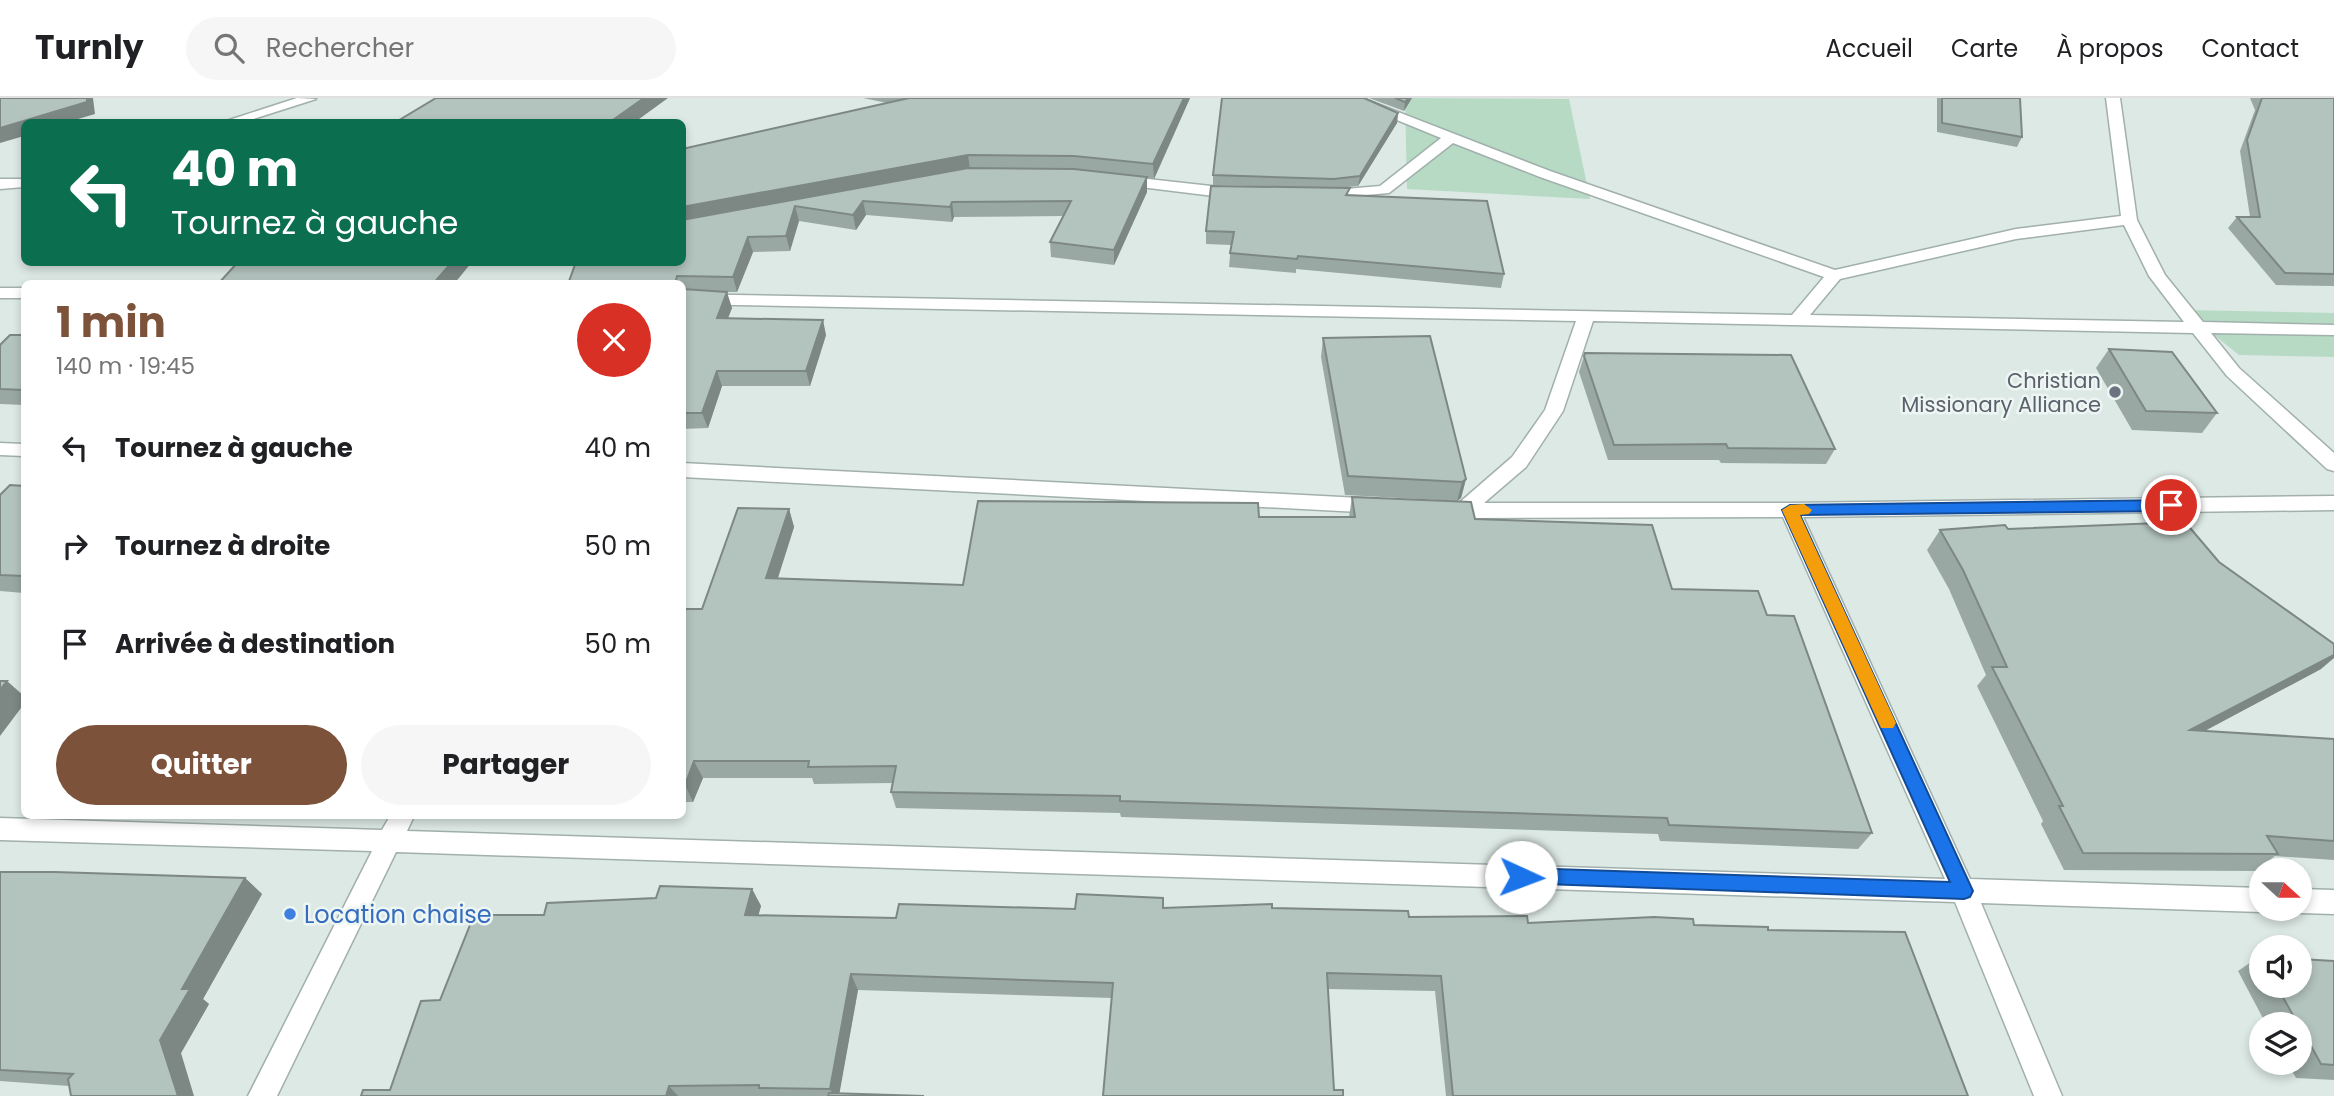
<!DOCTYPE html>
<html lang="fr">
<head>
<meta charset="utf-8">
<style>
	body { margin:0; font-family:Poppins,sans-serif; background:#f6f6f6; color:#202124; height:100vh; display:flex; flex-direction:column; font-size:26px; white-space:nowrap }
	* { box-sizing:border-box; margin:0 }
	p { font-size:23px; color:#757577 }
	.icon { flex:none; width:38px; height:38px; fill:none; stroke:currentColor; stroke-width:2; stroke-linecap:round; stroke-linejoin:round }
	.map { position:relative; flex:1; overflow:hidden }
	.sheet { position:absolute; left:21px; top:182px; width:665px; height:539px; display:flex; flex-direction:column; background:#fff; border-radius:10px; box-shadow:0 4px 10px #0003 }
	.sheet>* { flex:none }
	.guide { position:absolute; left:21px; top:21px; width:665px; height:147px; border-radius:10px; box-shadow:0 4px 10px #0003; background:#0b6e4f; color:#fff; overflow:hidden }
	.needle { width:46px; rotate:111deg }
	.controls { position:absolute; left:2249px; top:760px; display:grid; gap:14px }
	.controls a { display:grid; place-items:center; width:63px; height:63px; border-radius:50%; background:#fff; box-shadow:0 4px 10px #0003; font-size:35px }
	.pin { position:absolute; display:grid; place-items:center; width:60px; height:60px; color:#fff; margin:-30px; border:4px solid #fff; border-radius:50%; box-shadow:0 2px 7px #0007 }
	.me { position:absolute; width:77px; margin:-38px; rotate:92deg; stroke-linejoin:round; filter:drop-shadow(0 0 5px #0008) }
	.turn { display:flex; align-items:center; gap:24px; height:147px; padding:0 35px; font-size:32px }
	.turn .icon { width:91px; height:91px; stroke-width:2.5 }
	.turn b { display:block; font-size:49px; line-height:60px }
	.round { display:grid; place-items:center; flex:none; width:74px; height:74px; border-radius:37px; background:#f6f6f6 }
	.overview { display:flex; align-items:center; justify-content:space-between; height:119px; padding:0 35px }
	h1 { font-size:42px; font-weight:700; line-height:52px; color:#7d523a }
	.action { display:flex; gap:14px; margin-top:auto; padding:14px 35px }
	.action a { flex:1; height:80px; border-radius:42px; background:#7d523a; color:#fff; font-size:28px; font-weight:700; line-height:80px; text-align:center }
	.action a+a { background:#f6f6f6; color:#202124 }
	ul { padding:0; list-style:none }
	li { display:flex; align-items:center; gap:21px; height:98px; padding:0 35px }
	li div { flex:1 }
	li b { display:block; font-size:26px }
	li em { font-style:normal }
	header { display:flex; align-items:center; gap:42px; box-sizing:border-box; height:98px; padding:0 35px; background:#fff; border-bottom:2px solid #e0e0e0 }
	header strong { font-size:33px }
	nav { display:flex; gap:38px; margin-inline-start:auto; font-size:24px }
	.search { width:490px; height:63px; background:#f6f6f6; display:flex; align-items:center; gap:18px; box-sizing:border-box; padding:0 24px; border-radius:38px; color:#757577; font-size:26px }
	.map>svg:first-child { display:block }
	.green { fill:#b6dac4 }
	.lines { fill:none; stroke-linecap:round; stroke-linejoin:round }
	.minor-casing { stroke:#a1b0ac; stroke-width:3 }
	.minor { fill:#fff; fill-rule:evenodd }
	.wall { fill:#9aa8a3 }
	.shaded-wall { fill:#7d8885 }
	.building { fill:#b3c3be; stroke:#7d8885; stroke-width:2 }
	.route { fill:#1a73e8; stroke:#114b97; stroke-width:2 }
	.slow { fill:#f59e0b }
	.worship-dot { fill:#6b7280; stroke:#edf6f3; stroke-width:2.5 }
	.shop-dot { fill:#3f7fe0; stroke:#edf6f3; stroke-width:2.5 }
	.labels { text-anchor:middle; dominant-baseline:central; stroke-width:5; stroke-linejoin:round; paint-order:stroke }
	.worship-label { font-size:21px; fill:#5b616d; stroke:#edf6f3; text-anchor:end }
	.near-shop-label { font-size:24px; fill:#366cbe; stroke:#edf6f3; text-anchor:start }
</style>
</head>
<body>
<header>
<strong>Turnly</strong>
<div class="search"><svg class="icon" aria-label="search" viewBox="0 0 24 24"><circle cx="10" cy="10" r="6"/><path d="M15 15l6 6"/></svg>Rechercher</div>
<nav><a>Accueil</a><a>Carte</a><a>À propos</a><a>Contact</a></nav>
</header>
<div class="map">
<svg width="2334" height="998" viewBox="0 0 2334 998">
	<rect width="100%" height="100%" fill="#dde9e5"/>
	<g class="green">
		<polygon points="1405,0 1569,1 1590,101 1407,91"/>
		<polygon points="2183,212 2334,215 2334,259 2239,257"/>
	</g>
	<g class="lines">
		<g class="minor-casing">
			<g id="minor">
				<polygon points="297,0 316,1 244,24 223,24"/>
				<path d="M1343,0H1362L1550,73L1835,172L2016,131L2121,118L2106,0H2120L2137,122L2165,177L2203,224L2334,227V237L2211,235L2239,270L2334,355V373L2327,371L2227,278L2193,235L1593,223L1563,313L1526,369L1484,405H1790L2334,398V412L1803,419L1970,781L2261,790V810H2270L2261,814L1981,805L2062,998H2034L1955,804L396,754L277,998H248L372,753L0,742V720L382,732L390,718H414L407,733L1945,781L1783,419L1462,420L1440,417L1437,412L1440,407L1459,405L1512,359L1545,312L1576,223L682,206V196L1792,217L1824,179L1540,79L1453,45L1389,95L1318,101V95L1323,93L1380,88L1441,40ZM2124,127L2149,178L2184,224L1810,217L1840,181L2016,141Z"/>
				<polygon points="1121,78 1238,91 1246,96 1238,101 1116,86 1116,80"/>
				<polygon points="0,81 24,81 24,89 0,91"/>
				<rect x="0" y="190" width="24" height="10"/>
				<polygon points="0,345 24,346 24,358 0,357"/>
				<polygon points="682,365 1379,401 1389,408 1379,415 682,379"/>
				<polygon points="2300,791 2334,792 2334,816 2300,815 2291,811 2300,810"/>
			</g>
		</g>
		<use href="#minor" class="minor"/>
	</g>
	<g class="wall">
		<polygon points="863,0 1190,0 1154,81 1147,80 1147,94 1114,167 1051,159 1050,144 1063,118 954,119 952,124 866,117 856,132 799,123 790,153 753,154 737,194 723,194 732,210 728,220 826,237 810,288 722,288 708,330 682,331 682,186 568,186 887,5"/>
		<polygon points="1369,0 1412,0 1404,13"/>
		<polygon points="1937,0 2020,0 2022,39 2017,49 1937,34"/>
		<polygon points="2250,0 2334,0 2334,188 2276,187 2228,130 2237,119 2250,119 2240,53 2255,12"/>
		<polygon points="1398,15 1397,25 1358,88 1339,90 1350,97 1504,176 1501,190 1296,171 1296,175 1229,169 1231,147 1206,146 1206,133 1290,89 1213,87 1213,77"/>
		<polygon points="24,237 24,307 0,306 0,247"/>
		<polygon points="1323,240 1466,381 1461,400 1457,403 1345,397 1321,259"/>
		<polygon points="2109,251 2217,315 2202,335 2132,332 2096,270"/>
		<polygon points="1585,255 1835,351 1826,366 1721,365 1719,362 1608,362 1579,274"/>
		<polygon points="24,388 24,495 0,493 0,397"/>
		<polygon points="1352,399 1475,421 1672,491 1767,517 1872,735 1858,751 1660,743 1658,736 1121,719 1120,715 896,710 891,694 892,685 814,686 812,680 703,680 693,704 682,704 682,511 702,511 789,411 794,429 778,480 963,487 1259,419 1349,419"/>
		<polygon points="2008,431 2219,464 2321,571 2204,633 2334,641 2334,762 2275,758 2255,773 2064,772 2041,726 2043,723 1977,588 1986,577 1949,491 1927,452 1940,432"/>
		<polygon points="0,774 245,780 262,796 203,901 209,906 181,955 69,988 0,983"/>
		<polygon points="752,791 761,808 758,817 896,820 1075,811 1272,810 1528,825 1694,827 1768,832 1968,998 1446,998 1435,893 1328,891 1334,992 1343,998 1112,900 858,892 839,995 924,998 361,998 390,992 440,902 544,817 656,800"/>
		<polygon points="2260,858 2261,887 2300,887 2334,863 2334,982 2296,980 2287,964 2300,964 2300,926 2266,926 2238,873"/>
	</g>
	<g class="shaded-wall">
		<polygon points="87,0 93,0 95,16 68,24 24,24 24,38 0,45 0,30"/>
		<polygon points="644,0 668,0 635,24 610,24"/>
		<polygon points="1184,0 1190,0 1154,81 1153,66"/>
		<polygon points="1408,0 1412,0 1404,13 1405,4"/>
		<polygon points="1398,15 1397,25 1358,88 1360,78"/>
		<polygon points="968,57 970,71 682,124 682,109"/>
		<polygon points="1147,79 1147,94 1114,167 1114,152"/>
		<polygon points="863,103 866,117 856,132 853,117"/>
		<polygon points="952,104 954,119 952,124 950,109"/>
		<polygon points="795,108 799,123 790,153 786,138"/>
		<polygon points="748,139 753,154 737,194 733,179"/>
		<polygon points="452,164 472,164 454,186 433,186"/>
		<polygon points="727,194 732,210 722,235 717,220"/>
		<polygon points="823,222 826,237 810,288 806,273"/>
		<polygon points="717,273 722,288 708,330 702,315"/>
		<polygon points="1466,381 1461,400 1457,403 1462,384"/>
		<polygon points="789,411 794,429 772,498 766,480"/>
		<polygon points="2334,557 2334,560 2321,571 2171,651 2190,632"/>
		<polygon points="7,583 24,598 24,606 0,638 0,592"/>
		<polygon points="694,663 703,680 693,704 685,687"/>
		<polygon points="245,780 262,796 203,901 209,906 181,955 194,998 178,998 160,942 182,891"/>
		<polygon points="752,791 761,808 754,833 745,817"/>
		<polygon points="851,876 858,892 839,998 834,998 830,991"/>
		<polygon points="669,988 678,998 666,998"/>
	</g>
	<g class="building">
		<polygon points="0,0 87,0 87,4 0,30"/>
		<polygon points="436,0 644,0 610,24 396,24"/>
		<polygon points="909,0 1184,0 1153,66 1074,58 968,57 682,109 682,51"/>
		<polygon points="1222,0 1364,0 1398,15 1360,78 1334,81 1213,77"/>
		<polygon points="1395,0 1408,0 1405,4"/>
		<polygon points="1942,0 2020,0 2022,39 1942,25"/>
		<polygon points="2262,0 2334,0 2334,176 2285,175 2237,119 2260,119 2247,42"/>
		<polygon points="968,70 1074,71 1147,79 1114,152 1050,144 1071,103 952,104 950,109 863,103 853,117 795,108 786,138 748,139 733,179 677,178 675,186 568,186 576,164 682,164 682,122"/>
		<polygon points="1211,88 1350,90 1346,97 1487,103 1504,176 1298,158 1297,161 1230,155 1234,134 1206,133"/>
		<polygon points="238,164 452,164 433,186 218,186"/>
		<polygon points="682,191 727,194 717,220 823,222 806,273 717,273 702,315 682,315"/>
		<polygon points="10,237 24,237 24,292 0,291 0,247"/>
		<polygon points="1430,238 1466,381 1462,384 1348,378 1323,240"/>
		<polygon points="2109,251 2172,254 2217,315 2146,313"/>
		<polygon points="1585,255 1791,257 1835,351 1728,350 1726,346 1614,347 1584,258"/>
		<polygon points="10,387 24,388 24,478 0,477 0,397"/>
		<polygon points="1352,399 1471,404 1475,421 1652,427 1672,491 1758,493 1767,517 1794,518 1872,735 1669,727 1667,720 1120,703 1120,698 891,694 896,668 808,669 809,663 694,663 685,687 682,687 682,511 702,511 738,410 789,411 766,480 963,487 978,403 1258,405 1259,419 1355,419"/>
		<polygon points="2185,424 2219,464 2334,546 2334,557 2190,632 2334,641 2334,743 2267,738 2278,756 2083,755 2059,708 2063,708 1992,569 2007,569 1963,472 1940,432 2005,427 2008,431"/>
		<polygon points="0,583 7,583 0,592"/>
		<polygon points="0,774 55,774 245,780 182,891 190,891 160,942 178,998 71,998 68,981 73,976 0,972"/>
		<polygon points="660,788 752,791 745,817 896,820 899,806 1075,811 1077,796 1163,800 1163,810 1272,806 1272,810 1408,813 1409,819 1527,818 1528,825 1654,819 1693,821 1694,827 1768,829 1768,832 1905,834 1968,998 1453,998 1441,878 1327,875 1334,992 1343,992 1343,998 1103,998 1113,885 851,876 830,991 759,990 759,987 669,988 666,998 361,998 363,992 390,992 421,903 440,902 474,817 544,817 547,805 656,800"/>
		<polygon points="2300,861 2334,863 2334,967 2321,966 2300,928 2300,926 2298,926 2276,887 2300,887"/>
		<polygon points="829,995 924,998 828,998"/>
	</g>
	<polygon class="route" points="2171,402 2178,407 2171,413 1800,417 1973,793 1970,799 1964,801 1515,785 1512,779 1515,773 1521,770 1950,784 1782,412 1790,407"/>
	<polygon class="slow" points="1804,406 1812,412 1809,416 1800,417 1896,625 1893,630 1881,630 1782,412 1790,407"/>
	<circle class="worship-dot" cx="2115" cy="294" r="7"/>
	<circle class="shop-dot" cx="290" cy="816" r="7"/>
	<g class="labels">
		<g class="worship-label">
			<text x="2101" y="282">Christian<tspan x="2101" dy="24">Missionary Alliance</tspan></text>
		</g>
		<g class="near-shop-label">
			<text x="304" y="816">Location chaise</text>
		</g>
	</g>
</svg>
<div class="controls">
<a><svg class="needle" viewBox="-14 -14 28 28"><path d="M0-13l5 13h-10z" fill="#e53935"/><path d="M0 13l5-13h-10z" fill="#757577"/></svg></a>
<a><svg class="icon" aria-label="sound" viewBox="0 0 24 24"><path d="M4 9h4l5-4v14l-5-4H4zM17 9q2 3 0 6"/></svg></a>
<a><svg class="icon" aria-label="layers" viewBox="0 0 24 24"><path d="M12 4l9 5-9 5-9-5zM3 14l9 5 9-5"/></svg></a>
</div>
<div class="pin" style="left:2171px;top:407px;background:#d93025"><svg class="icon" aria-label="arrive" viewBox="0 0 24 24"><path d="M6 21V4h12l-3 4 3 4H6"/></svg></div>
<svg class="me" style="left:1521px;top:779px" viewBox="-20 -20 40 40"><circle r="19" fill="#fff"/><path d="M0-13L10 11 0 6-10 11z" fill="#1a73e8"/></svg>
<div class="guide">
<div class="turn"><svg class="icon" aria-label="left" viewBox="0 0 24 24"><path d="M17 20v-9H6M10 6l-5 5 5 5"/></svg><div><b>40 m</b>Tournez à gauche</div></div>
</div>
<section class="sheet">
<div class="overview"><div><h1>1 min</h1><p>140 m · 19:45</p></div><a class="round" style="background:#d93025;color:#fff"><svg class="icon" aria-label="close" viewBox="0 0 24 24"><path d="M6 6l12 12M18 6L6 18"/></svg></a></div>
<ul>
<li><svg class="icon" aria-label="left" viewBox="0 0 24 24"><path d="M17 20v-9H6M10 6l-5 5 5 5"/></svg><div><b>Tournez à gauche</b></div><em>40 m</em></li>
<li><svg class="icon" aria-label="right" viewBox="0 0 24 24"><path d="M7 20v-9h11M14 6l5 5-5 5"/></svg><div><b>Tournez à droite</b></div><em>50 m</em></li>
<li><svg class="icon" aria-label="arrive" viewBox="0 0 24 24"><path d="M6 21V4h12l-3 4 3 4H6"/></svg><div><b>Arrivée à destination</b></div><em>50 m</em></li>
</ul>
<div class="action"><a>Quitter</a><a>Partager</a></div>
</section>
</div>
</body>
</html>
